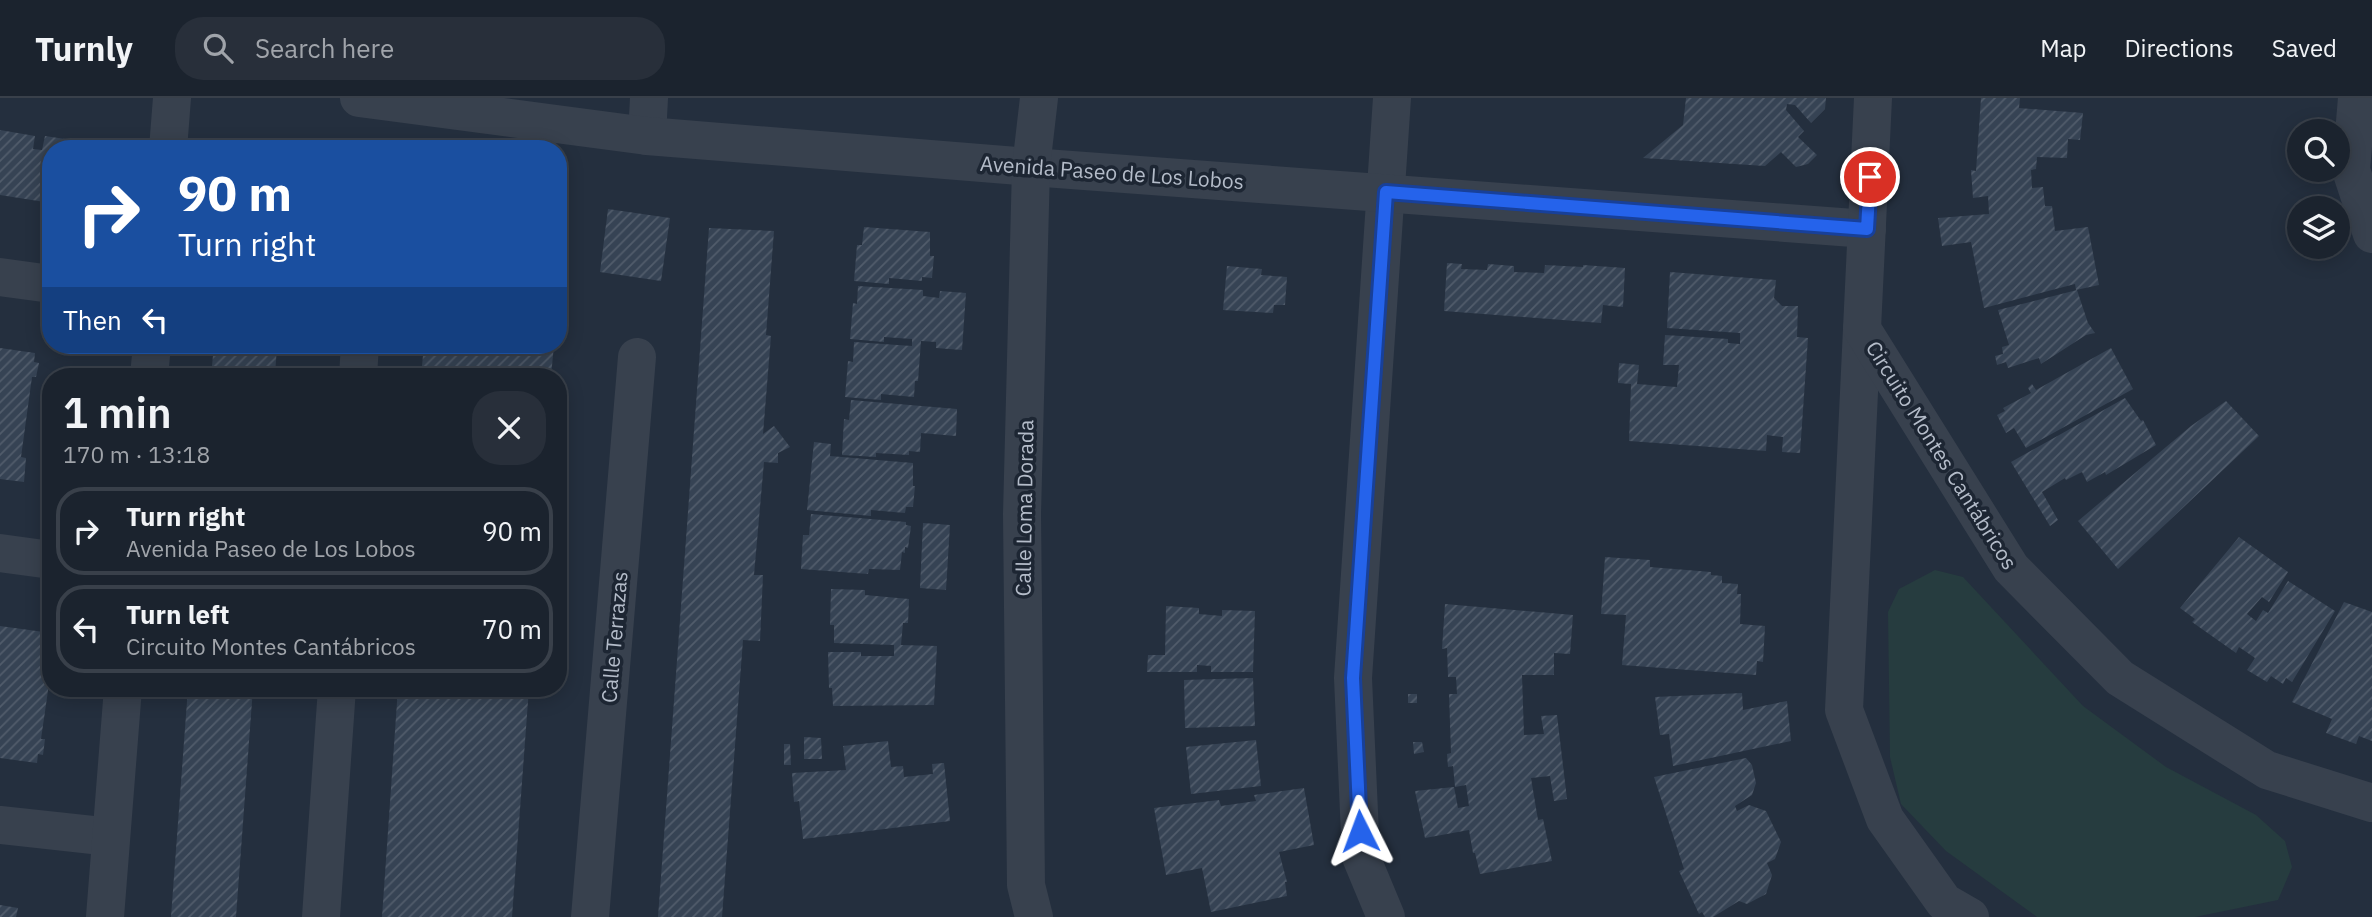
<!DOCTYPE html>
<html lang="en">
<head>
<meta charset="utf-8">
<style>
	body { margin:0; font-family:"IBM Plex Sans",sans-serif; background:#282f3a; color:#f1f3f6; height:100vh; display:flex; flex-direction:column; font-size:26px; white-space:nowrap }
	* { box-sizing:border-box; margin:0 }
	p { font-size:23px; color:#a0a4aa }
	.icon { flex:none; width:38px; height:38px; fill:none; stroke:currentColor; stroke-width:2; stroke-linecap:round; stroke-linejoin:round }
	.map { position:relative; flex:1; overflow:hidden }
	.side { position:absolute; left:42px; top:270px; width:525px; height:329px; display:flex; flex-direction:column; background:#1b232e; border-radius:28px; box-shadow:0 4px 18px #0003,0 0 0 2px #39404a }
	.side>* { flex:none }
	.banner { position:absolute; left:42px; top:42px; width:525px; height:214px; border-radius:28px; box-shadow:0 4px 18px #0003,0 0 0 2px #39404a; background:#1a4fa0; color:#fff; overflow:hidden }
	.buttons { position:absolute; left:2287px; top:21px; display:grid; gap:14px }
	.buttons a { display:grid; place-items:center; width:63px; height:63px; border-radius:50%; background:#1b232e; box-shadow:0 4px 18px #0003,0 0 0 2px #39404a; font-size:35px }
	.pin { position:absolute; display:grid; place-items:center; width:60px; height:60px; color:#fff; margin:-30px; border:4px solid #fff; border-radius:50%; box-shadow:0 2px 7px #0007 }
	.me { position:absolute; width:77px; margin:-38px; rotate:357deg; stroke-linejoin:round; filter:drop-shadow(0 0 5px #0008) }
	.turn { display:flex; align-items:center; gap:24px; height:147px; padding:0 21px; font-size:32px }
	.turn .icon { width:91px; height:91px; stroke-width:2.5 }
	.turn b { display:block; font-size:49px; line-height:60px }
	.then { display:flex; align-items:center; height:66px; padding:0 21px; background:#0003; gap:14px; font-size:26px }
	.round { display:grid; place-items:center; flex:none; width:74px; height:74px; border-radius:28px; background:#282f3a }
	.head { display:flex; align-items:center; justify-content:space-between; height:119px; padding:0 21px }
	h1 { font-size:42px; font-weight:600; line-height:52px }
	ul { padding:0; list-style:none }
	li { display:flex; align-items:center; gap:21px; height:88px; margin:0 14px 10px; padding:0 7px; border:4px solid #39404a; border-radius:28px }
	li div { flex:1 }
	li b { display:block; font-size:26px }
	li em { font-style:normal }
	header { display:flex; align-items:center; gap:42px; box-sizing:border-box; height:98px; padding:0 35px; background:#1b232e; border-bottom:2px solid #39404a }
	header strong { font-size:33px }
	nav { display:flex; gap:38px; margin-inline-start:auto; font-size:24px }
	.search { width:490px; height:63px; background:#282f3a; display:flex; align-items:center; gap:18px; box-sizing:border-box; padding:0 24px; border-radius:28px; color:#a0a4aa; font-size:26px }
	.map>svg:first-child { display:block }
	.green { fill:#263c3f }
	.building { fill:url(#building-hatch) }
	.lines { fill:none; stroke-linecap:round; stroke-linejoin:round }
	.minor { stroke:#38414e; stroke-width:38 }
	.tertiary { stroke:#38414e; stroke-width:38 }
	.route-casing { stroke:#184099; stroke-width:18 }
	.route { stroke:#2563eb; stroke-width:12 }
	.labels { text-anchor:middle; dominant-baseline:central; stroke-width:7; stroke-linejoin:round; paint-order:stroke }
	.street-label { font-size:21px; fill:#b4bcc9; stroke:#1d2633 }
</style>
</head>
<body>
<header>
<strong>Turnly</strong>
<div class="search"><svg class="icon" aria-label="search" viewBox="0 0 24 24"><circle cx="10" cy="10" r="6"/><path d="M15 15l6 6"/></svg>Search here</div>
<nav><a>Map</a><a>Directions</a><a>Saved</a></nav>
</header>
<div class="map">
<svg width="2372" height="819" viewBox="0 0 2372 819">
	<defs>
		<pattern id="building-hatch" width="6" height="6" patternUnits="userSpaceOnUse" patternTransform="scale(1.75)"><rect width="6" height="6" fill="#364354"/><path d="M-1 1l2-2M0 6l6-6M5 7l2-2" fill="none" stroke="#515c6b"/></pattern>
	</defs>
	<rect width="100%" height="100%" fill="#242f3e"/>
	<polygon class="green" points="1935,472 1963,479 2083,608 2166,669 2256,717 2285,743 2292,769 2278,802 2195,819 2037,819 1946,753 1901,706 1890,659 1888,514 1899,491"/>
	<g class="building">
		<polygon points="1686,0 1826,0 1825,11 1811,25 1795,7 1787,6 1786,12 1804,33 1798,39 1817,57 1808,66 1796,69 1781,54 1765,68 1643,60 1683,27"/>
		<polygon points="1981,0 2020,0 2019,10 2083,15 2080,42 2068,41 2067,60 2037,59 2036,71 2031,72 2032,90 2043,89 2045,108 2052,108 2055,133 2088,129 2099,187 2076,192 2075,186 1984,210 1971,144 1942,148 1938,120 1989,116 1988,98 1973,100 1971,72 1976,73"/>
		<polygon points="0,32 35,38 33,51 42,52 45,38 65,41 64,51 51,51 51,105 0,97"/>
		<polygon points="558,103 563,104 560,156 558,156"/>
		<polygon points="608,111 670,120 661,183 600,174"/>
		<polygon points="864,129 930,134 930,158 934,158 932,180 922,179 922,183 889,180 889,186 854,183 857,147 862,147"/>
		<polygon points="709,130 774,133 766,237 771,238 763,336 774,328 790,349 778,355 778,365 764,364 754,477 763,477 760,543 743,542 722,819 658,819"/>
		<polygon points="1447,165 1462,166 1461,171 1487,172 1488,166 1514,168 1514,174 1544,175 1545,167 1583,169 1583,167 1625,170 1623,209 1603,207 1601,225 1444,213"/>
		<polygon points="1227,168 1262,171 1261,177 1287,179 1285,207 1274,207 1273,215 1223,212"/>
		<polygon points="1670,174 1776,182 1774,200 1782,208 1798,208 1797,239 1808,240 1800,355 1782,354 1783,339 1767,337 1766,353 1629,343 1631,286 1618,285 1619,265 1639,267 1637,286 1677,289 1679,267 1663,267 1665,237 1728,241 1728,245 1740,246 1740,235 1667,230"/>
		<polygon points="858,188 923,192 923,198 939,200 940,193 966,195 962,252 936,250 936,244 921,243 918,283 915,283 914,299 881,296 881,302 845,299 848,263 853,264 854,244 912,248 912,241 884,239 884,244 850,241 853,205 857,206"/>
		<polygon points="2077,192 2088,225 2095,235 2086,237 2041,266 2039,260 2008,270 2006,264 1997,267 1995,258 2003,256 2002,249 2009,247 1998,212"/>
		<polygon points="214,247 277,247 275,278 211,278"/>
		<polygon points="424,247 554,247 551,278 421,278"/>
		<polygon points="0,250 35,255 34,264 39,265 36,279 32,279 21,359 26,360 24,384 0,381"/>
		<polygon points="2111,250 2133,291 2026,350 2014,330 2006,335 1997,317 2005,313 2003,310 2031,295 2028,290 2032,286 2036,292"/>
		<polygon points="2125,300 2141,323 2143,322 2156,347 2106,377 2105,374 2087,384 2082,374 2066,382 2065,380 2042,394 2058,422 2050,428 2011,364"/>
		<polygon points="851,302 957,311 956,338 921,335 920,354 909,353 909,357 876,355 876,359 842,357 844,321 849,322"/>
		<polygon points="2226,303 2259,338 2118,471 2078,423 2191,328"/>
		<polygon points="814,344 831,346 830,358 913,365 913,388 915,388 913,409 906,409 905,415 871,412 871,418 807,412"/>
		<polygon points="811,416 906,424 906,427 911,428 908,450 905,449 905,455 902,454 900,472 869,471 868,476 801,471 803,437 809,437"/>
		<polygon points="923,425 950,427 946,492 920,490"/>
		<polygon points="2239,439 2288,474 2269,504 2262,499 2247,516 2256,523 2263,512 2268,515 2288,483 2335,513 2292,584 2286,580 2283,586 2271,578 2267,584 2247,572 2255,560 2239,549 2236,555 2192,524 2195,521 2180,510"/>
		<polygon points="1605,459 1650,462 1650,469 1711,474 1711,477 1722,478 1722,485 1738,486 1737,496 1741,496 1740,526 1765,528 1763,564 1757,563 1756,577 1622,567 1626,517 1601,516"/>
		<polygon points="831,491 865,492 865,497 909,501 908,525 903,525 901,547 937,548 934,607 833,608 832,590 829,590 828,554 861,554 861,558 894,558 894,547 834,545 834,527 830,527"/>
		<polygon points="2344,504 2372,514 2372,643 2359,638 2356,646 2326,635 2332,621 2292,604"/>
		<polygon points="1445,506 1573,517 1570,556 1554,555 1554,577 1522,577 1524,637 1544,636 1541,618 1557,617 1567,701 1554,703 1550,678 1531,680 1538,722 1543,721 1552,763 1480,776 1475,755 1473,755 1469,732 1425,740 1415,693 1454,689 1458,710 1469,708 1466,687 1455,689 1453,668 1448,669 1447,656 1451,655 1449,596 1457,596 1456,579 1448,579 1447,550 1442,551"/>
		<polygon points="1166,508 1199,510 1199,516 1222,518 1222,512 1255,513 1253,574 1211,574 1211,568 1197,567 1197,574 1147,574 1148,557 1165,557"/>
		<polygon points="0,528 51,535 51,572 41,641 45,641 43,657 38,656 37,665 0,660"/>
		<polygon points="1253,580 1255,628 1185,630 1184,582"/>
		<polygon points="188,590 253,590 236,819 171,819"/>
		<polygon points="398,590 529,590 512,819 382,819"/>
		<polygon points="1742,595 1743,612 1787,603 1791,643 1673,668 1669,636 1660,637 1655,599"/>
		<rect x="1408" y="596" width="9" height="9"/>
		<polygon points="804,639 821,640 822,661 804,661"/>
		<polygon points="1256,642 1261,688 1191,696 1186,649"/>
		<polygon points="888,643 891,669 903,668 904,679 933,676 932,666 944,665 950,723 803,741 799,703 794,704 792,675 846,672 843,648"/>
		<polygon points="1413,644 1422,644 1424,654 1414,656"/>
		<polygon points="784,646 790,646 791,667 784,667"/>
		<polygon points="1746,660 1752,667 1756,685 1752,697 1735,708 1737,713 1749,707 1766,713 1781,744 1775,761 1767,765 1772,777 1766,796 1747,806 1739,803 1713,819 1705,819 1702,814 1699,816 1679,773 1684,771 1654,679"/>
		<polygon points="1304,690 1314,747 1279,754 1287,784 1285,784 1287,798 1211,814 1202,770 1166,777 1154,710 1219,702 1221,708 1256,703 1254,697"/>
		<polygon points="0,807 18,810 16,819 0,819"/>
	</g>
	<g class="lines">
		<g class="minor">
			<polyline points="2357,0 2351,72 2372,136"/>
			<polyline points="647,38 649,0"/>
			<polyline points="168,51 172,0"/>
			<polyline points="0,179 51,186"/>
			<polyline points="1862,231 1844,612 1885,721 1944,804 1970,819"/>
			<polyline points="149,278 152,247"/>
			<polyline points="358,278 360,247"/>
			<polyline points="0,455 51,462"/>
			<polyline points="0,727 111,739"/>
			<polyline points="105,819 123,590"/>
			<polyline points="321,819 337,590"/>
			<polyline points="590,819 637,259"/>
			<polyline points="1386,819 1361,759 1353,580 1392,0"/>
		</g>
		<g class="tertiary">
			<polyline points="359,0 647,38 1031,69 1867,131"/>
			<polyline points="1873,0 1862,231 2011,470 2120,580 2267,672 2372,705"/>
			<polyline points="1034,819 1026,787 1022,416 1031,69 1039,0"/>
		</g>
	</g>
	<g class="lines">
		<g class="route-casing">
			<polyline id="route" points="1360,733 1353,580 1386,94 1867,131 1870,79"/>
		</g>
		<use href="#route" class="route"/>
	</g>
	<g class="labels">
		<g class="street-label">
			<text transform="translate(1112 74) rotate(4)">Avenida Paseo de Los Lobos</text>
			<text transform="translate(1942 357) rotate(58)">Circuito Montes Cantábricos</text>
			<text transform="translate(1024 410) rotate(-89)">Calle Loma Dorada</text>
			<text transform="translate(614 539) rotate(-85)">Calle Terrazas</text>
		</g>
	</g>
</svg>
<div class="buttons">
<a><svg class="icon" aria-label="search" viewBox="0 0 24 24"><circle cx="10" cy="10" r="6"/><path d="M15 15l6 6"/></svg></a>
<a><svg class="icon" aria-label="layers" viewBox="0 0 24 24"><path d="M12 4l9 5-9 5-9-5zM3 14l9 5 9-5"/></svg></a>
</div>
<div class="pin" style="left:1870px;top:79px;background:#d93025"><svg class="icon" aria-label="arrive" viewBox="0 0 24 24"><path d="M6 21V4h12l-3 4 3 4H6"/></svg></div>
<svg class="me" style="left:1360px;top:733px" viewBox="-20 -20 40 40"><path d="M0-17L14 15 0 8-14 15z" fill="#2563eb" stroke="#fff" stroke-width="4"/></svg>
<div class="banner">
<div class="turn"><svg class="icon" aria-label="right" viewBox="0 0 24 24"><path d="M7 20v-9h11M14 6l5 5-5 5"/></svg><div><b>90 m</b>Turn right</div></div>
<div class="then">Then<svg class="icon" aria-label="left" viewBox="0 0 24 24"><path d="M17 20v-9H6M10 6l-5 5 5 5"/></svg></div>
</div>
<section class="side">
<div class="head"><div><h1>1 min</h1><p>170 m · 13:18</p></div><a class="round"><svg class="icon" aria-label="close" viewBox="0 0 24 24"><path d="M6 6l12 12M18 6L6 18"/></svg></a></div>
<ul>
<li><svg class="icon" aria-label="right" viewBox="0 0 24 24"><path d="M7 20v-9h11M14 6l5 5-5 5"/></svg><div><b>Turn right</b><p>Avenida Paseo de Los Lobos</p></div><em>90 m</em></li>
<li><svg class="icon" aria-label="left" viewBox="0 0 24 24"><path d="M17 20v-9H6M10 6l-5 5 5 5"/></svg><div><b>Turn left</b><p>Circuito Montes Cantábricos</p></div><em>70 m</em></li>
</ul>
</section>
</div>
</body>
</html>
